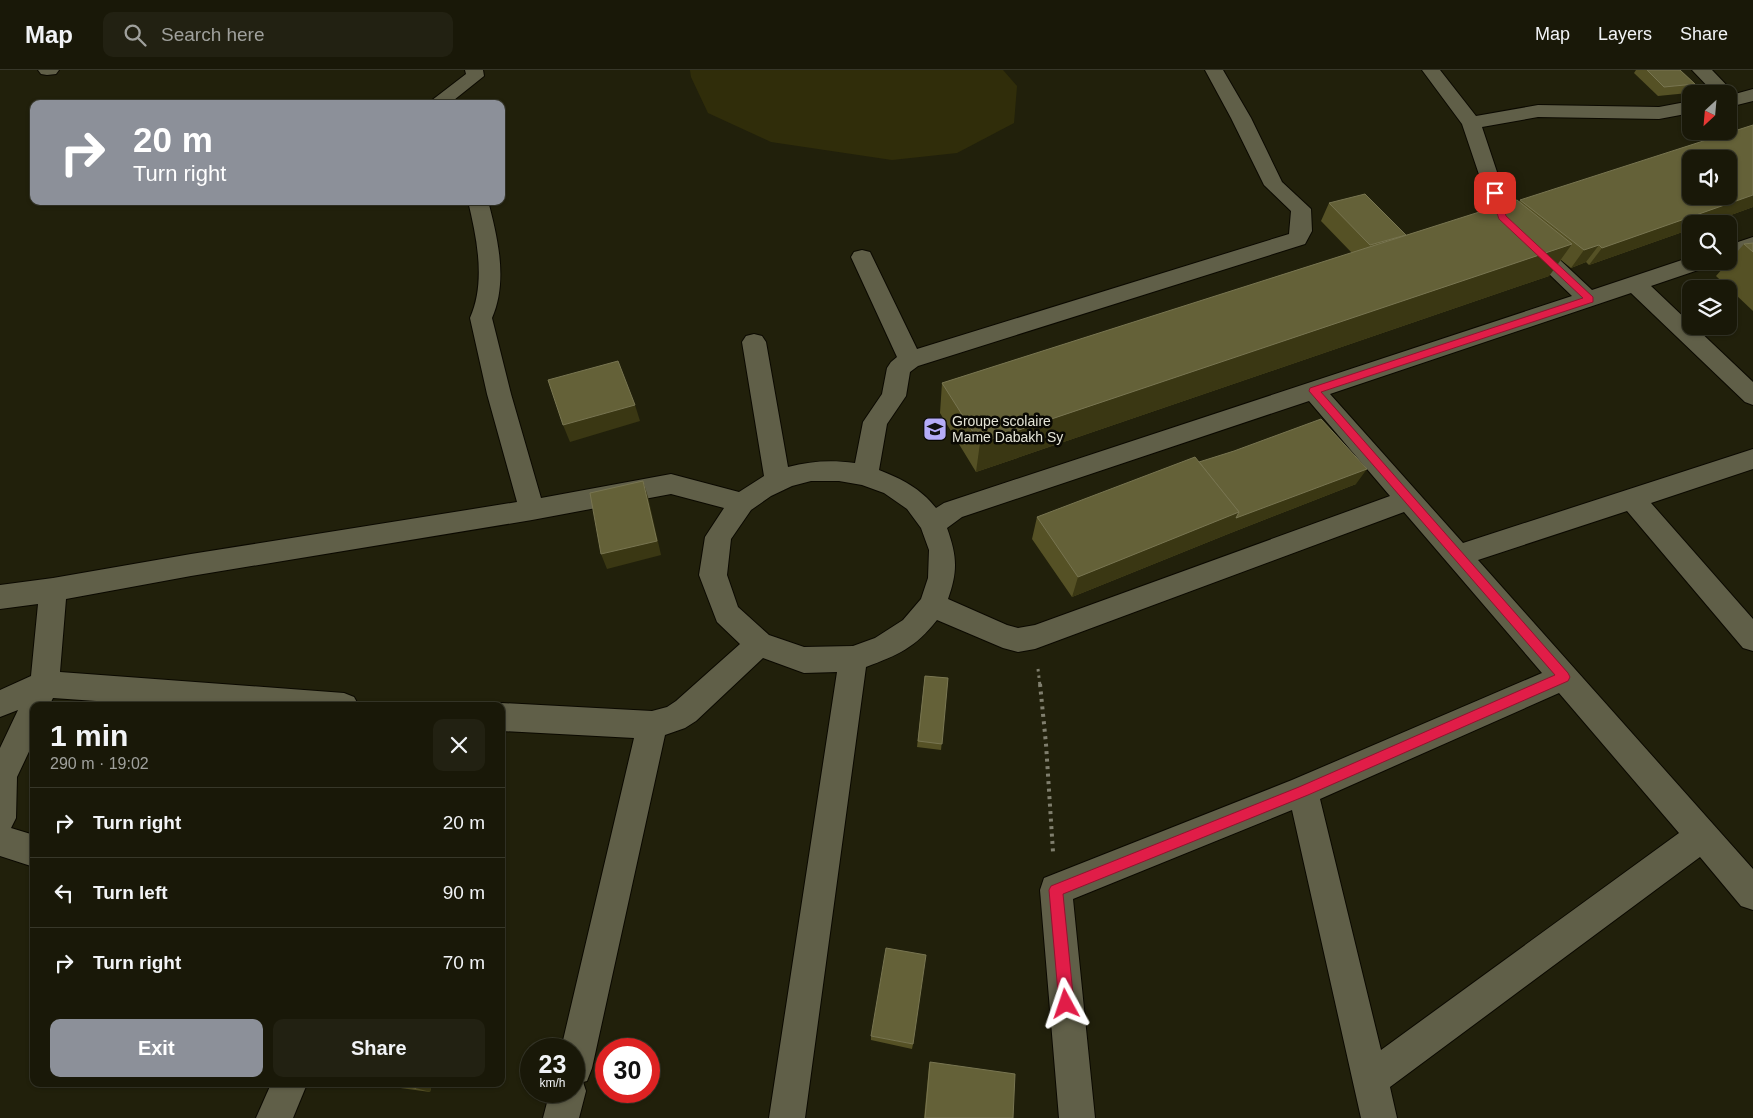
<!DOCTYPE html>
<html lang="en">
<head>
<meta charset="utf-8">
<style>
	body { margin:0; font-family:Helvetica,sans-serif; background:#222112; color:#f1f3f6; height:100vh; display:flex; flex-direction:column; font-size:19px; white-space:nowrap }
	* { box-sizing:border-box; margin:0 }
	p { font-size:16px; color:#9fa09c }
	.icon { flex:none; width:28px; height:28px; fill:none; stroke:currentColor; stroke-width:2; stroke-linecap:round; stroke-linejoin:round }
	.map { position:relative; flex:1; overflow:hidden }
	.details { position:absolute; left:30px; top:632px; width:475px; height:385px; display:flex; flex-direction:column; background:#191808; border-radius:10px; box-shadow:0 1px 4px #0004,0 0 0 1px #373729 }
	.details>* { flex:none }
	.hud { position:absolute; left:30px; top:30px; width:475px; height:105px; border-radius:10px; box-shadow:0 1px 4px #0004,0 0 0 1px #373729; background:#8c9099; color:#fff; overflow:hidden }
	.needle { width:32px; rotate:206deg }
	.fabs { position:absolute; left:1682px; top:15px; display:grid; gap:10px }
	.fabs a { display:grid; place-items:center; width:55px; height:55px; border-radius:10px; background:#191808; box-shadow:0 1px 4px #0004,0 0 0 1px #373729; font-size:25px }
	.speed { position:absolute; left:520px; top:968px; display:flex; gap:10px; font-size:25px; font-weight:700; text-align:center }
	.speed>* { display:grid; place-content:center; width:65px; height:65px; border-radius:50%; background:#191808; box-shadow:0 1px 4px #0004,0 0 0 1px #373729; line-height:1 }
	.speed small { font-size:12px; font-weight:400 }
	.speed .limit { border:8px solid #d22; background:#fff; color:#111 }
	.pin { position:absolute; display:grid; place-items:center; width:42px; height:42px; color:#fff; margin:-21px; border-radius:10px; box-shadow:0 2px 8px #0006 }
	.me { position:absolute; width:55px; margin:-28px; rotate:355deg; stroke-linejoin:round; filter:drop-shadow(0 0 4px #0008) }
	.turn { display:flex; align-items:center; gap:18px; height:105px; padding:0 20px; font-size:22px }
	.turn .icon { width:65px; height:65px; stroke-width:2.5 }
	.turn b { display:block; font-size:35px; line-height:42px }
	.round { display:grid; place-items:center; flex:none; width:52px; height:52px; border-radius:10px; background:#222112 }
	.headline { display:flex; align-items:center; justify-content:space-between; height:85px; padding:0 20px }
	h1 { font-size:30px; font-weight:700; line-height:38px }
	.cta { display:flex; gap:10px; margin-top:auto; padding:10px 20px }
	.cta a { flex:1; height:58px; border-radius:10px; background:#8c9099; color:#fff; font-size:20px; font-weight:700; line-height:58px; text-align:center }
	.cta a+a { background:#222112; color:#f1f3f6 }
	ul { padding:0; list-style:none }
	li { display:flex; align-items:center; gap:15px; height:70px; padding:0 20px; border-top:1px solid #373729 }
	li div { flex:1 }
	li b { display:block; font-size:19px }
	li em { font-style:normal }
	header { display:flex; align-items:center; gap:30px; box-sizing:border-box; height:70px; padding:0 25px; background:#191808; border-bottom:1px solid #373729 }
	header strong { font-size:24px }
	nav { display:flex; gap:28px; margin-inline-start:auto; font-size:18px }
	.search { width:350px; height:45px; background:#222112; display:flex; align-items:center; gap:12px; box-sizing:border-box; padding:0 18px; border-radius:10px; color:#9fa09c; font-size:19px }
	.map>svg:first-child { display:block }
	.green { fill:#302d0a }
	.lines { fill:none; stroke-linecap:round; stroke-linejoin:round }
	.minor-casing { stroke:#0b0900; stroke-width:2 }
	.path-far1 { stroke:#807f6e; stroke-width:3; stroke-dasharray:2.5 4; stroke-linecap:butt }
	.path { stroke:#807f6e; stroke-width:4; stroke-dasharray:3 4.5; stroke-linecap:butt }
	.minor { fill:#605f48; fill-rule:evenodd }
	.wall { fill:#555125 }
	.shaded-wall { fill:#3a3713 }
	.building { fill:#646138; stroke:#787551; fill-rule:evenodd }
	.route { fill:#e11d48; stroke:#92132f }
	.labels { text-anchor:middle; dominant-baseline:central; stroke-width:5; stroke-linejoin:round; paint-order:stroke }
	.poi-label { font-size:14px; fill:#e4e4d7; stroke:#0a0903; text-anchor:start }
</style>
</head>
<body>
<header>
<strong>Map</strong>
<div class="search"><svg class="icon" aria-label="search" viewBox="0 0 24 24"><circle cx="10" cy="10" r="6"/><path d="M15 15l6 6"/></svg>Search here</div>
<nav><a>Map</a><a>Layers</a><a>Share</a></nav>
</header>
<div class="map">
<svg width="1753" height="1048" viewBox="0 0 1753 1048">
	<rect width="100%" height="100%" fill="#21200b"/>
	<polygon class="green" points="690,0 1003,0 1017,16 1014,53 957,83 892,90 771,72 708,43 691,7"/>
	<g class="lines">
		<g class="minor-casing">
			<g id="minor">
				<polygon points="38,0 59,0 56,4 47,5 41,4"/>
				<polygon points="465,0 483,0 484,6 449,34 427,34 466,4"/>
				<path d="M1205,0H1223L1251,48L1282,112L1311,139L1312,161L1305,174L918,296L910,302L906,326L887,354L879,400C902,409 920,418 936,438L944,433L1572,226L1495,152L1462,54L1422,0H1440L1476,46L1538,35L1659,37L1691,31V43L1659,49L1538,47L1482,57L1511,144L1592,220L1691,187V191H1713L1710,196L1651,216L1691,254V256H1694L1753,312V335L1745,332L1631,223L1330,324L1463,473L1753,379V399L1651,433L1753,549V581L1743,578L1627,441L1478,490L1753,799V840L1741,836L1700,787L1390,1017L1397,1048H1361L1292,740L1073,829L1095,1048H1059L1040,820L1044,808L1292,710L1542,603L1404,442L1035,579L1018,582L1003,578L937,550C915,578 898,585 866,597L805,1048H769L837,602L804,603L763,588L696,651L685,658L665,665L592,998L587,1011L583,1012L586,1021L579,1048H543L550,1021H574V979H561L634,668L501,661V636H494L501,633L652,641L667,637L676,631L740,574L717,552L699,505L705,467L724,438L671,424L532,450L191,506L66,529L60,602L344,623L354,627L359,636H168L53,628L49,636H34V671L17,707L16,748L11,758L34,765V797L0,786V678L18,640L0,647V620L31,606L38,534L0,539V515L53,508L191,484L517,432L487,324L470,248C486,212 477,169 468,131H488C498,168 508,212 492,248L511,324L541,428L671,404L739,422L764,406L742,272L746,266L754,264L762,266L766,272L788,397C811,391 831,390 855,393L863,352L882,324L887,298L891,292L897,287L851,187L854,182L862,180L870,182L917,279L1289,164L1291,141L1264,115L1231,48ZM1309,331L1390,426L1035,555L1018,558L1007,555L948,529C958,501 957,486 947,458L962,447ZM811,411H839L862,415L884,423L907,439L921,458L929,480L928,508L921,529L903,550L875,568L853,576L804,577L769,565L738,537L727,505L731,469L751,440L771,426L792,416ZM1559,623L1679,763L1381,980L1320,729Z"/>
				<polygon points="1692,0 1712,0 1735,24 1753,19 1753,31 1729,37 1729,24 1715,24"/>
				<polygon points="1753,167 1753,182 1729,189 1729,175"/>
				<polygon points="271,1014 307,1014 293,1048 256,1048"/>
			</g>
		</g>
		<polyline class="path-far1" points="1038,599 1040,616"/>
		<polyline class="path" points="1040,614 1046,674 1053,782"/>
		<use href="#minor" class="minor"/>
	</g>
	<g class="wall">
		<polygon points="1636,0 1680,0 1695,14 1688,23 1658,26 1634,3"/>
		<polygon points="1520,130 1753,137 1706,154 1691,154 1691,159 1589,195 1586,192 1571,198 1561,190 1549,206 976,402 940,343 942,313 1352,183 1321,151 1329,133 1406,165 1519,132"/>
		<polygon points="1753,173 1753,241 1716,206 1744,174"/>
		<polygon points="1199,392 1356,414 1228,464 1072,527 1032,469 1037,447"/>
		<polygon points="925,606 948,608 941,680 917,677"/>
		<polygon points="871,966 913,974 912,979 871,970"/>
		<polygon points="930,992 1013,1048 924,1048 929,996"/>
		<polygon points="371,1014 432,1014 430,1022"/>
	</g>
	<g class="shaded-wall">
		<polygon points="1753,125 1753,137 1706,154 1691,154 1691,159 1589,195 1602,178"/>
		<polygon points="1572,174 1549,206 976,402 980,373"/>
		<polygon points="1599,175 1586,192 1571,198 1584,180"/>
		<polygon points="635,335 640,351 570,372 563,355"/>
		<polygon points="1367,399 1356,414 1228,464 1072,527 1078,507 1239,442"/>
		<polygon points="643,411 648,427 661,485 607,499 601,484"/>
		<polygon points="417,1014 432,1014 430,1022 416,1018"/>
	</g>
	<g class="building">
		<polygon points="1647,0 1680,0 1695,14 1664,17"/>
		<path d="M1753,55V125L1602,178L1599,175L1584,180L1520,130ZM1691,89H1729V126H1691Z"/>
		<polygon points="1365,124 1406,165 1370,175 1329,133"/>
		<polygon points="1517,130 1572,174 980,373 942,313"/>
		<polygon points="1753,173 1753,182 1744,174"/>
		<polygon points="618,291 635,335 563,355 548,310"/>
		<polygon points="1321,349 1367,399 1236,448 1239,442 1199,392 1234,381"/>
		<polygon points="1195,387 1239,442 1078,507 1037,447"/>
		<polygon points="643,411 657,471 601,484 590,423"/>
		<polygon points="925,606 948,608 942,674 918,671"/>
		<polygon points="886,878 926,885 913,974 871,966"/>
		<polygon points="930,992 1015,1004 1013,1048 925,1048"/>
		<polygon points="382,1014 417,1014 416,1018"/>
	</g>
	<polygon class="route" points="1495,120 1499,123 1506,146 1593,227 1593,232 1321,322 1568,603 1570,607 1568,611 1308,725 1063,824 1074,934 1071,939 1066,941 1061,939 1059,934 1049,820 1051,816 1299,717 1555,605 1309,321 1310,318 1583,228 1499,149 1490,123"/>
	<defs>
		<g id="school-square" transform="scale(1.25)"><rect x="-9" y="-9" width="18" height="18" rx="4" fill="#b5acf8" stroke="#0a0903"/><path d="M0-5L7-2L0 1L-7-2ZM-4 1L0 2.5L4 1V4Q0 6-4 4Z" fill="#111"/></g>
	</defs>
	<g fill-rule="evenodd">
		<use href="#school-square" x="935" y="359"/>
	</g>
	<g class="labels">
		<g class="poi-label">
			<text x="952" y="351">Groupe scolaire<tspan x="952" dy="16">Mame Dabakh Sy</tspan></text>
		</g>
	</g>
</svg>
<div class="fabs">
<a><svg class="needle" viewBox="-14 -14 28 28"><path d="M0-13l5 13h-10z" fill="#e53935"/><path d="M0 13l5-13h-10z" fill="#9fa09c"/></svg></a>
<a><svg class="icon" aria-label="sound" viewBox="0 0 24 24"><path d="M4 9h4l5-4v14l-5-4H4zM17 9q2 3 0 6"/></svg></a>
<a><svg class="icon" aria-label="search" viewBox="0 0 24 24"><circle cx="10" cy="10" r="6"/><path d="M15 15l6 6"/></svg></a>
<a><svg class="icon" aria-label="layers" viewBox="0 0 24 24"><path d="M12 4l9 5-9 5-9-5zM3 14l9 5 9-5"/></svg></a>
</div>
<div class="speed"><div>23<small>km/h</small></div><div class="limit">30</div></div>
<div class="pin" style="left:1495px;top:123px;background:#d93025"><svg class="icon" aria-label="arrive" viewBox="0 0 24 24"><path d="M6 21V4h12l-3 4 3 4H6"/></svg></div>
<svg class="me" style="left:1066px;top:934px" viewBox="-20 -20 40 40"><path d="M0-17L14 15 0 8-14 15z" fill="#e11d48" stroke="#fff" stroke-width="4"/></svg>
<div class="hud">
<div class="turn"><svg class="icon" aria-label="right" viewBox="0 0 24 24"><path d="M7 20v-9h11M14 6l5 5-5 5"/></svg><div><b>20 m</b>Turn right</div></div>
</div>
<section class="details">
<div class="headline"><div><h1>1 min</h1><p>290 m · 19:02</p></div><a class="round"><svg class="icon" aria-label="close" viewBox="0 0 24 24"><path d="M6 6l12 12M18 6L6 18"/></svg></a></div>
<ul>
<li><svg class="icon" aria-label="right" viewBox="0 0 24 24"><path d="M7 20v-9h11M14 6l5 5-5 5"/></svg><div><b>Turn right</b></div><em>20 m</em></li>
<li><svg class="icon" aria-label="left" viewBox="0 0 24 24"><path d="M17 20v-9H6M10 6l-5 5 5 5"/></svg><div><b>Turn left</b></div><em>90 m</em></li>
<li><svg class="icon" aria-label="right" viewBox="0 0 24 24"><path d="M7 20v-9h11M14 6l5 5-5 5"/></svg><div><b>Turn right</b></div><em>70 m</em></li>
</ul>
<div class="cta"><a>Exit</a><a>Share</a></div>
</section>
</div>
</body>
</html>
